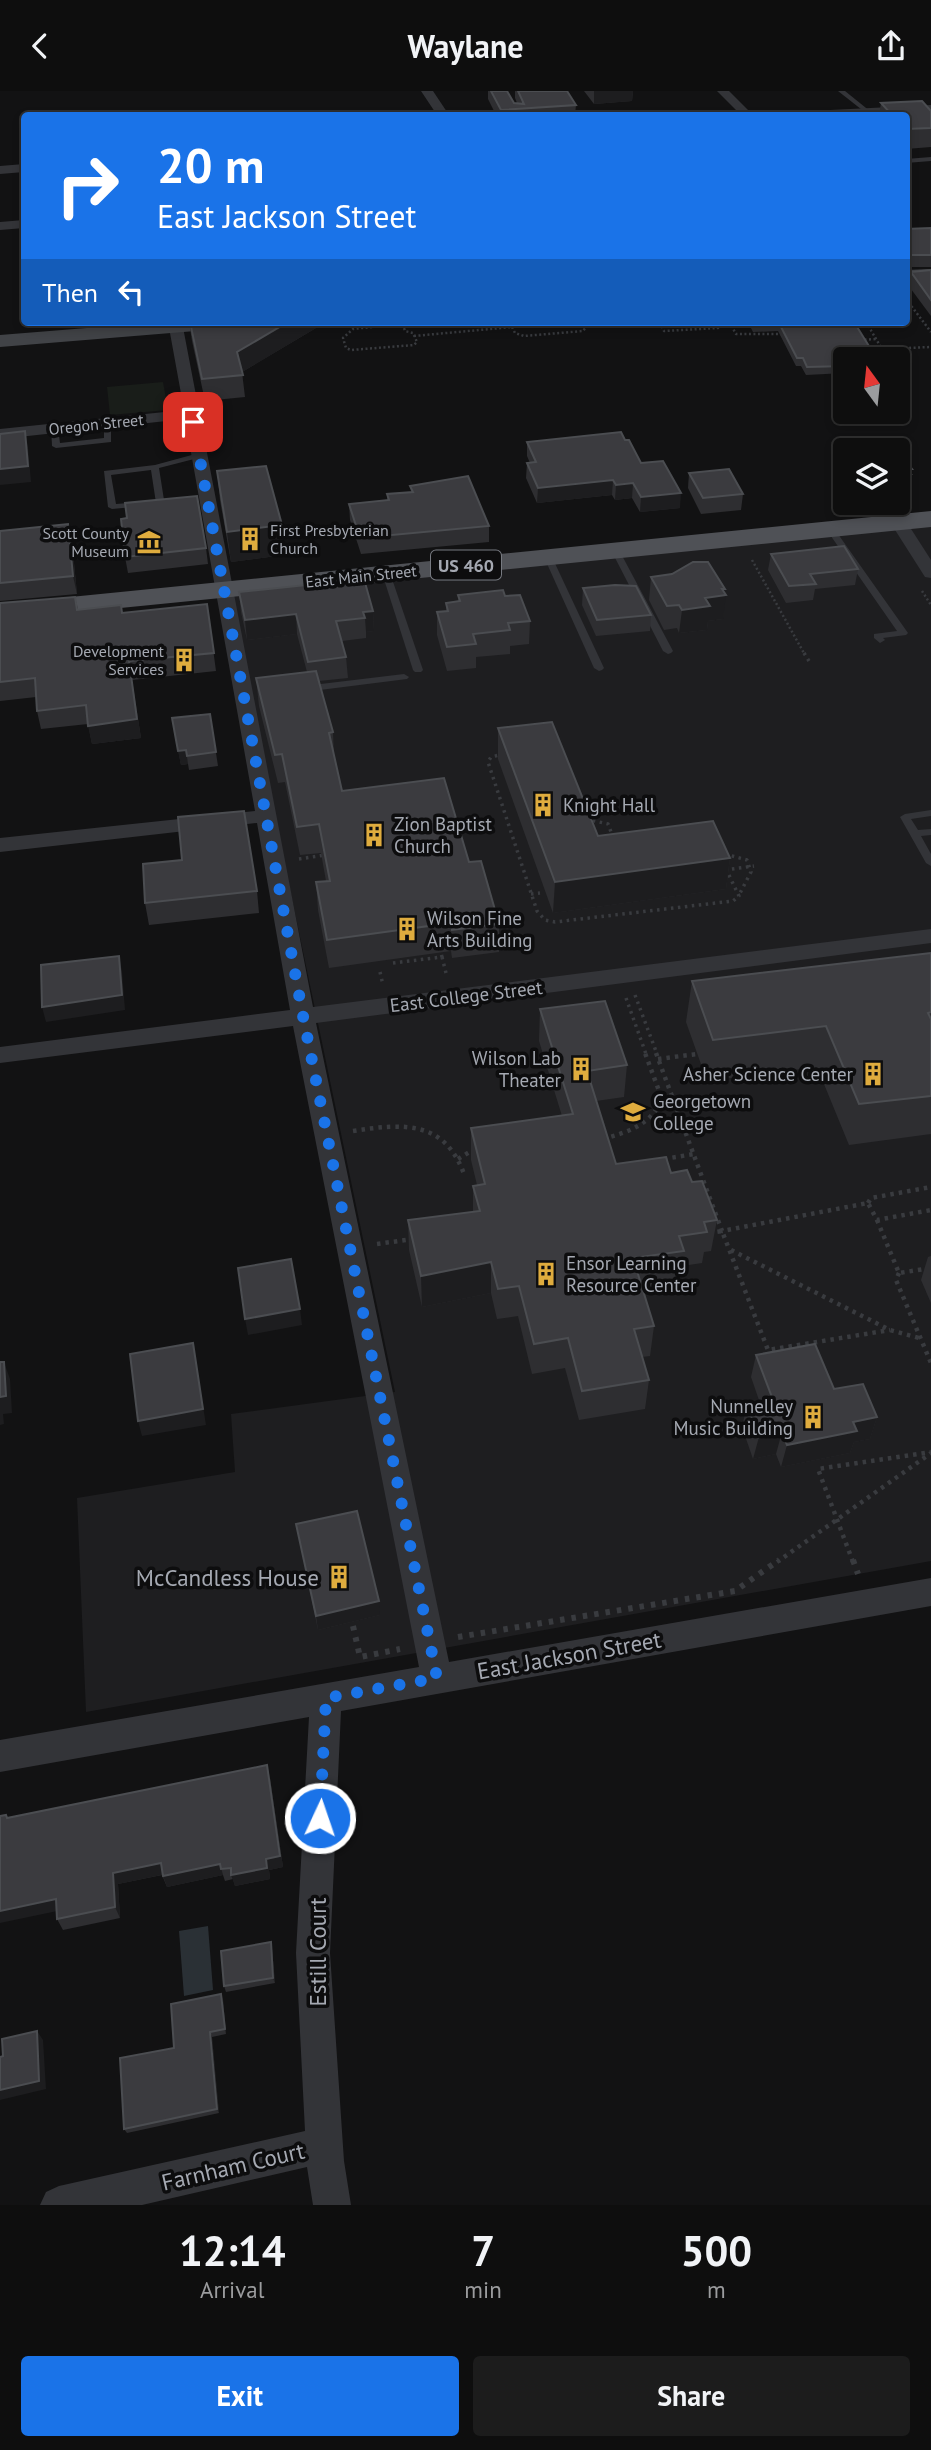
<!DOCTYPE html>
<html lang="en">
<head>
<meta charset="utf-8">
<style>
	body { margin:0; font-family:"PT Sans",sans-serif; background:#1c1c1c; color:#f1f3f6; height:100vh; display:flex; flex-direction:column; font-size:26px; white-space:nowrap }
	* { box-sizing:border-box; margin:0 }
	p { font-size:23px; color:#9b9c9e }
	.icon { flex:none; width:38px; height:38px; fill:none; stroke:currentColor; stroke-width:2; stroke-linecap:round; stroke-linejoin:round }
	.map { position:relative; height:2114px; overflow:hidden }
	.panel { display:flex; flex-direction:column; background:#0e0e0e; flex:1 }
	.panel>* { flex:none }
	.guide { position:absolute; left:21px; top:21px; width:889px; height:214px; border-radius:7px; box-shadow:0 4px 10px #0003,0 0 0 2px #2e2e2e; background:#1a73e8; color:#fff; overflow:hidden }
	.needle { width:46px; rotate:345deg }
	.tools { position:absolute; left:833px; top:256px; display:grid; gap:14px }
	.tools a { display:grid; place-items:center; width:77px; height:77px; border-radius:7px; background:#0e0e0e; box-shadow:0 4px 10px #0003,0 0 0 2px #2e2e2e; font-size:35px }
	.pin { position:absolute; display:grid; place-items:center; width:60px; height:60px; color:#fff; margin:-30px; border-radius:14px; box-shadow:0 4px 10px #0006 }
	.me { position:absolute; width:77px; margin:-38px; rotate:3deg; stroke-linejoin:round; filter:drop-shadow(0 0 5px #0008) }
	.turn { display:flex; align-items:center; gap:24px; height:147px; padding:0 21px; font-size:32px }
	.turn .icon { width:91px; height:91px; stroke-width:2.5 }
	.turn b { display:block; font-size:49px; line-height:60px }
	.then { display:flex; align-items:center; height:66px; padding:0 21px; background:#0003; gap:14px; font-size:26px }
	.eta { display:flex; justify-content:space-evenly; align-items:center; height:119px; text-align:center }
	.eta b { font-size:42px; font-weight:700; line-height:49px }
	.action { display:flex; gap:14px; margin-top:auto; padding:14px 21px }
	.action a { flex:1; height:80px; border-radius:7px; background:#1a73e8; color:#fff; font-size:28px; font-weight:700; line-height:80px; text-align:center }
	.action a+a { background:#1c1c1c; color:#f1f3f6 }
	header { display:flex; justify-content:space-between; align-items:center; height:91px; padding:0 21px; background:#0e0e0e; font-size:32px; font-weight:700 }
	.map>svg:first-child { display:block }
	.built { fill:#1e1e20 }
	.green { fill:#191d19 }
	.water { fill:#2a3035 }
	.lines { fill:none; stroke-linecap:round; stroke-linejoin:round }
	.path-far3 { stroke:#393b3f; stroke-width:2.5; stroke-dasharray:2 2.5; stroke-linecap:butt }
	.path-far2 { stroke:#393b3f; stroke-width:3.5; stroke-dasharray:2.5 4.5; stroke-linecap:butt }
	.path-far1 { stroke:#393b3f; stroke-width:4.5; stroke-dasharray:3.5 5; stroke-linecap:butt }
	.path { stroke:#393b3f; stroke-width:6; stroke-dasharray:4.5 7; stroke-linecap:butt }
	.lane { fill:#333438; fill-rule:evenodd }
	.street { fill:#333438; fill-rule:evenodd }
	.secondary { fill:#414347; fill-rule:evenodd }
	.primary { fill:#4f5156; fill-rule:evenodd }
	.wall { fill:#2e2e31 }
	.shaded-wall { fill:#1d1d1f }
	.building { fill:#3b3b3f; stroke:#4b4d51; stroke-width:2 }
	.route { stroke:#1a73e8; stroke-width:12; stroke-dasharray:0 21.6 }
	.labels { text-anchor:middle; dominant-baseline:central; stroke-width:7; stroke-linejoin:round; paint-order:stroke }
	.far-street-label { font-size:16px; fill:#a5a9b2; stroke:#0d0d0e }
	.far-poi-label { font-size:16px; fill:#a5a9b2; stroke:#0d0d0e; text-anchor:end }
	.shield { fill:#0d0d0e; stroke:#777a81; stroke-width:2 }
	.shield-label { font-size:18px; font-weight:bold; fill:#a5a9b2 }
	.poi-label { font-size:19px; fill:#a5a9b2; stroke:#0d0d0e; text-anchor:start }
	.street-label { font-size:19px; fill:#a5a9b2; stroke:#0d0d0e }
	.near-poi-label { font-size:23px; fill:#a5a9b2; stroke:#0d0d0e; text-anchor:end }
	.near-street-label { font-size:23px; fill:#a5a9b2; stroke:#0d0d0e }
</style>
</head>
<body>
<header><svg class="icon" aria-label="back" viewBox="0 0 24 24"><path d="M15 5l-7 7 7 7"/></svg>Waylane<svg class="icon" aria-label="share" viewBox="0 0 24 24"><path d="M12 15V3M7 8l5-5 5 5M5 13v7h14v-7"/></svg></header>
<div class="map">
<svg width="931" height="2114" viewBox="0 0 931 2114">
	<rect width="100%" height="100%" fill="#121213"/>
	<polygon class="built" points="931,434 931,1470 86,1621 77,1407 235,1381 231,1323 395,1301 229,506"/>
	<polygon class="green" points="163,291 168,319 110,324 107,296"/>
	<polygon class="water" points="208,1835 213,1899 184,1905 179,1840"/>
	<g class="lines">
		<g class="path-far3">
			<polyline points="906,208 931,241"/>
			<polyline points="380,231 381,235 436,231"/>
			<polyline points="660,231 664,240 718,237 715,232"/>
			<polyline points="866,231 882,258 931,256"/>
			<polyline points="715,233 730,232 736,243 783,243"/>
			<polyline points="381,235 353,238 343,247 346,257 351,259 414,254 417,251 413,242 405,240 403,234"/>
			<polyline points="512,236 515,242 524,245 583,240 586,236 583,231"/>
			<polyline points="414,245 512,236 509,231"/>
			<polyline points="860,249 877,248"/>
			<polyline points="865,268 882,258"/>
			<polyline points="752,469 805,564"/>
			<polyline points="922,500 931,514"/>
		</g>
		<g class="path-far2">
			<polyline points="804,562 809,570"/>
			<polyline points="504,663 491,666 488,671 537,820 545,829 555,831 733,810 739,805 726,778"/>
			<polyline points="586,728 608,733 613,746"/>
			<polyline points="725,763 747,769 751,781 739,804"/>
			<polyline points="299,768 325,764"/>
			<polyline points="725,779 754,775"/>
			<polyline points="531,803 540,802"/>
			<polyline points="442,866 447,886"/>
			<polyline points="393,872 442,866 441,862"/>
			<polyline points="380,881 383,894"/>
			<polyline points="635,904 657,963"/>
			<polyline points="626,907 646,963"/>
		</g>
		<g class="path-far1">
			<polyline points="656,962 722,1140 868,1112 877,1129 931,1119"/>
			<polyline points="658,968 697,963"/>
			<path d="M353,1040C404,1032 446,1029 465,1086"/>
			<path d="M603,1048C628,1041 651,1034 662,1008L645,962"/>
			<polyline points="458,1068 476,1057"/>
			<polyline points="664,1068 694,1063"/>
			<polyline points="868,1112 871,1107 931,1096"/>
			<polyline points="877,1129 899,1182 931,1177"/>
			<polyline points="709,1142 722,1140 768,1259 890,1239"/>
			<polyline points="377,1153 413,1148"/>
			<polyline points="731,1159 890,1239 919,1247"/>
			<polyline points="899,1182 896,1189 931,1272"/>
			<polyline points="777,1471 931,1362"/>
			<polyline points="853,1471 818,1378 931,1361"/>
		</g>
		<g class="path">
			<polyline points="853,1469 858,1483"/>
			<polyline points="353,1535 360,1566 400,1558"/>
			<polyline points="458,1546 735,1500 779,1469"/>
		</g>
		<g class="lane">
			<polygon points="838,0 845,0 871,21 866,22"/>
			<polygon points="931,66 931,70 906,72 906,68"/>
			<polygon points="104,330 111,332 111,351 56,357 52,355 51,335 58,337 60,352 104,347"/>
			<polygon points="199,362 203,364 202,366 159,377 164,409 174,409 174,413 160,414 156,412 151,379 111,384 116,413 141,411 145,413 144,415 112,418 108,416 104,380 155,374"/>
			<polygon points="827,436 833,436 908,542 906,544 883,547 885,549 880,552 874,547 874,543 897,540 826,438"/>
			<polygon points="615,456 619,459 673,560 671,562 668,563 663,560 611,459"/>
			<polygon points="545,464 552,466 604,577 602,579 599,580 594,577 544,466"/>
			<polygon points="386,479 390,482 423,579 421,581 415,581 413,579 382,482"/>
			<polygon points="404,583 409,586 407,588 304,601 299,598 304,595"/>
			<polygon points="931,719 931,725 911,728 918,739 931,738 931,744 921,745 931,763 931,775 926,772 900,726 905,723"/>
		</g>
		<g class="street">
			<polygon points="421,0 433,0 449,24 437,24"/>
			<polygon points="717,0 729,0 753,24 741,24"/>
			<polygon points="931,14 931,20 804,24 810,20"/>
			<polygon points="24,73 24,81 0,83 0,75"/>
			<polygon points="24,129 24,137 0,139 0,131"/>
			<polygon points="168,231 182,231 313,916 931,838 931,852 316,932 449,1571 931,1487 931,1515 341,1620 330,1862 344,2070 351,2114 313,2114 307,2076 142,2114 40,2114 46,2101 59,2095 305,2040 296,1862 309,1626 0,1681 0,1649 419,1576 293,935 0,972 0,956 290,919 257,732 0,761 0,747 255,720 185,328 0,348 0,338 184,319"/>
			<polygon points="898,426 904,427 931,469 931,487 925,486 890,431"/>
		</g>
		<g class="secondary">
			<polygon points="931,178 931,190 906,191 906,179"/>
			<polygon points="161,231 242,231 232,237 0,256 0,244"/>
		</g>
		<polygon class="primary" points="931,420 931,436 0,529 0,513"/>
	</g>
	<g class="wall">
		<polygon points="488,0 507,0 514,12 517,12 515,7 515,0 567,0 576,14 575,24 496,24 488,8"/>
		<polygon points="584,0 633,0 632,10 594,13"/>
		<polygon points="881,12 931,20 931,56 906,58 906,24 879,24"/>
		<polygon points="931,137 931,176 906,176 906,138"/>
		<polygon points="931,179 931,225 908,194 911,181"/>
		<polygon points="189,231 316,231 316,237 242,281 245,306 205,310 192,250"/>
		<polygon points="748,231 854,231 845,268 845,282 806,284 801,275 796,275 778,240 753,241"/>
		<polygon points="625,349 641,372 680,417 640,421 632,407 615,409 612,404 537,412 526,387 527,372 530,372 527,365 527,351"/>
		<polygon points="898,360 911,383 908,399 898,400"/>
		<polygon points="217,380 282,434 284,464 231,471 220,409"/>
		<polygon points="689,382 743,403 741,419 701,423 688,397"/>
		<polygon points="410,395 489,435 489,451 361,463 350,429 349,413 387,409 387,403 411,401"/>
		<polygon points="0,440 72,451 77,503 0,510"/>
		<polygon points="206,457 208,473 128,482 125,466"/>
		<polygon points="771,463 858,478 855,494 815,498 813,509 786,512 768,479"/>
		<polygon points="651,486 724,501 723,528 708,530 707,539 679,542 677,537 664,539 649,509"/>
		<polygon points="583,497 651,524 650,540 596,545 582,514"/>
		<polygon points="239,501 373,520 374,540 366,541 366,547 342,550 346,566 348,587 319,590 333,641 334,666 342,700 469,771 499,833 499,861 452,867 451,860 329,877 318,819 316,791 326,790 321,762 300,764 285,691 278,692 259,615 256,587 307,581 297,543 247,549 241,521"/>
		<polygon points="458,504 505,505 530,530 529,553 510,555 510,563 476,566 476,577 447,580 437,544 437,521 446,520 446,512 458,511"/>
		<polygon points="75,506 78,518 122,522 207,513 216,580 132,589 141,647 92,653 88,633 41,638 37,620 36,606 0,610 0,512"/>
		<polygon points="210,623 218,675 189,679 188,673 181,674 172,627"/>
		<polygon points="498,637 598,745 730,767 726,798 553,822 498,668"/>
		<polygon points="257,800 259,822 149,834 145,812"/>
		<polygon points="931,862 931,1043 849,1054 817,976 707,990 686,931 692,890"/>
		<polygon points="540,918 627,974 624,1006 596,1010 616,1073 671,1082 692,1091 717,1129 711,1160 704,1161 702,1172 682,1175 680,1190 642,1196 654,1235 650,1265 642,1266 649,1289 645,1318 579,1329 565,1277 532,1283 518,1225 497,1228 491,1202 422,1216 409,1159 408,1129 473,1121 473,1095 477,1094 471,1069 471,1037 562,1025 539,950"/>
		<polygon points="931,1165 931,1212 921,1189 928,1166"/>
		<polygon points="756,1264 834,1298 877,1326 870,1348 854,1351 850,1362 781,1376 776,1363 753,1368 742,1336 747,1314 760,1312 751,1286"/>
		<polygon points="296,1433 380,1524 318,1539"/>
		<polygon points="270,1687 283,1776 269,1779 270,1788 235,1795 233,1788 225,1790 223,1784 167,1796 162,1784 118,1793 120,1827 63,1839 57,1828 57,1820 8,1727"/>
		<polygon points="272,1857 275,1892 226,1901 224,1895"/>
		<polygon points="223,1908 226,1943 212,1946 219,2022 127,2042 124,2038 174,1957"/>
	</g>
	<g class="shaded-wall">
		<polygon points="594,0 633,0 632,10 594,13"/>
		<polygon points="288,231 316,231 316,237 239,283 237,261"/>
		<polygon points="25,340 28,356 31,391 0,394 0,378"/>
		<polygon points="613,389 612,404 537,412 538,397"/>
		<polygon points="633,392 632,407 615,409 616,394"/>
		<polygon points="681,402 680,417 640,421 641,406"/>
		<polygon points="68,433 72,451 77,503 73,485"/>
		<polygon points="282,434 284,464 231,471 227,441"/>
		<polygon points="722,498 725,498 724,504 726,504 723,528 708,530 707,539 679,542 682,519"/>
		<polygon points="373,520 374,540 366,541 365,527 363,521"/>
		<polygon points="296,523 297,543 247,549 245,529"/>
		<polygon points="132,589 141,647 92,653 88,635"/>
		<polygon points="186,659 188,673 181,674 178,660"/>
		<polygon points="730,767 726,798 553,822 555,791"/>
		<polygon points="119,865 122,880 125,919 46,931 42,916"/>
		<polygon points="491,1171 491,1202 422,1216 421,1185"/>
		<polygon points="300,1218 302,1234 248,1244 245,1228"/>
		<polygon points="193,1252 206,1334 142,1345 138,1330"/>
		<polygon points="4,1271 10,1288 12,1322 3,1323 4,1333 0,1334 0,1306"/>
		<polygon points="877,1326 870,1348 854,1351 850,1362 781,1376 787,1354 853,1331"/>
		<polygon points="782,1341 776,1363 753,1368 759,1346"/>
		<polygon points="379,1510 380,1524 318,1539 316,1525"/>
		<polygon points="267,1674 270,1687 283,1776 269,1779 270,1788 235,1795 231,1784 266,1768"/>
		<polygon points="161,1772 166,1783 118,1793 120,1827 115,1816 113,1782"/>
		<polygon points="220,1773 223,1784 167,1796 163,1785"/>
		<polygon points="56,1808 62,1819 0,1832 0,1820"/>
		<polygon points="271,1851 272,1857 275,1892 273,1887"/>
		<polygon points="221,1903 223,1908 226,1943 225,1938"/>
		<polygon points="37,1940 43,1949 46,1998 0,2009 0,1999"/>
		<polygon points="210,1941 212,1946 219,2022 217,2018"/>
	</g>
	<g class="building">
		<polygon points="491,0 507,0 514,12 524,13 518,0 567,0 576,14 501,19"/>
		<polygon points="922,10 931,20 931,37 906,38 906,24 892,24 881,12"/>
		<polygon points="931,137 931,164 908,164 906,171 906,138"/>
		<polygon points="931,179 931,209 911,181"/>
		<polygon points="190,231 288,231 237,261 243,284 202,288"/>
		<polygon points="753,231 854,231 877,268 845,268 845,275 807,276 803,267 797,267 779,232 754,234"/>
		<polygon points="25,340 28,375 0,378 0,343"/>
		<polygon points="621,341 625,349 629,349 641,372 663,370 681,402 641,406 633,392 616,394 613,389 538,397 527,372 536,371 527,351"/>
		<polygon points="892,352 897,359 853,359 852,357"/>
		<polygon points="898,360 912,378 907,378 911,383 898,385"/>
		<polygon points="266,375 282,434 227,441 217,380"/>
		<polygon points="729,378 743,403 703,407 689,382"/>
		<polygon points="468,385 489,435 360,447 349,413 389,409 387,403 413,401 410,395"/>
		<polygon points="197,405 206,457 125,466 121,428 127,427 125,412"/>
		<polygon points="68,433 73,485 0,492 0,440"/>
		<polygon points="844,455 858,478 810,483 816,493 789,495 771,463"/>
		<polygon points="693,471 708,471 725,498 722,498 726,504 705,507 710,515 682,519 679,514 667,515 651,486 672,483"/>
		<polygon points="364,488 373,520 363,521 365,527 336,530 346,566 308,571 296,523 245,529 239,501"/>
		<polygon points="615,494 636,495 651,524 597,529 583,497"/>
		<polygon points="503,499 505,505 520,504 530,530 508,532 510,539 473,543 476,553 447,556 437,521 448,520 446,512 460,510 458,504"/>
		<polygon points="75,506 77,519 121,514 122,522 207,513 214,562 129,570 137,628 88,635 86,614 37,620 35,587 0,591 0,512"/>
		<polygon points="316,580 333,641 329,642 342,700 444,687 469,771 481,770 499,833 452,839 451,832 327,849 316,791 330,790 319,733 297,736 282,663 275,664 256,587"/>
		<polygon points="210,623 216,661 187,665 186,659 178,660 172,627"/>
		<polygon points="552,631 598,745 713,730 730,767 555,791 498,637"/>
		<polygon points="244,720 257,800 145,812 143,773 182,769 178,726"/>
		<polygon points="931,862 931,921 928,922 931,928 931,1005 859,1013 826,935 713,949 692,890"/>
		<polygon points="119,865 122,904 42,916 41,874"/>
		<polygon points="605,910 627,974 587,980 616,1073 666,1066 671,1082 687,1079 692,1091 702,1090 717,1129 704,1131 707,1141 679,1145 684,1160 633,1167 654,1235 634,1238 649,1289 582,1300 568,1247 534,1253 519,1195 498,1198 491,1171 421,1185 408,1129 480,1120 473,1095 485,1093 471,1037 573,1023 540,918"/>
		<polygon points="291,1168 300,1218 245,1228 238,1177"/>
		<polygon points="193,1252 203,1318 138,1330 130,1263"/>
		<polygon points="815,1253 834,1298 863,1293 877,1326 853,1331 857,1340 787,1354 782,1341 759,1346 747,1314 773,1309 756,1264"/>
		<polygon points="0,1271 4,1271 6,1305 0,1306"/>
		<polygon points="357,1420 379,1510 316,1525 296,1433"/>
		<polygon points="267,1674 280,1765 266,1768 267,1777 231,1784 231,1777 221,1778 220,1773 163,1785 161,1772 113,1782 115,1816 57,1828 56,1808 0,1820 0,1725 6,1724 7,1727"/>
		<polygon points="271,1851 273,1887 224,1895 221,1860"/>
		<polygon points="221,1903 225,1938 210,1941 217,2018 124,2038 120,1967 174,1957 171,1913"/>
		<polygon points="37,1940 39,1990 0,1999 0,1966 3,1965 2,1948"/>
	</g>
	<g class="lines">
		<polyline class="route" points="193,331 303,925 437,1587 326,1607 320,1727"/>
	</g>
	<defs>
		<g id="building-bare" transform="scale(1.89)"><path d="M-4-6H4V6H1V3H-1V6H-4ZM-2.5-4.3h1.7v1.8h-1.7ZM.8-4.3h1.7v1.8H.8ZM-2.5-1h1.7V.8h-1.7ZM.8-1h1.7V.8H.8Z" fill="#dfac3e" stroke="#0d0d0e" stroke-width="2.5" paint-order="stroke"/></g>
		<g id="museum-bare" transform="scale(1.89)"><path d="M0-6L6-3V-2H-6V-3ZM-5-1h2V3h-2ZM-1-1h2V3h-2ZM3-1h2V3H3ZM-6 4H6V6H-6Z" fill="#dfac3e" stroke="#0d0d0e" stroke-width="2.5" paint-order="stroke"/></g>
		<g id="university-bare" transform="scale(1.89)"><path d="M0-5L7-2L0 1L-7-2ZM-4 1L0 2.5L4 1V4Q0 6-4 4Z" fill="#dfac3e" stroke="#0d0d0e" stroke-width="2.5" paint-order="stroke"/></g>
	</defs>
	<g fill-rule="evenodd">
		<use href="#building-bare" x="250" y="448"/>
		<use href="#museum-bare" x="149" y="451"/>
		<use href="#building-bare" x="184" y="569"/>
		<use href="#building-bare" x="543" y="714"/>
		<use href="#building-bare" x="374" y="744"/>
		<use href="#building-bare" x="407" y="838"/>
		<use href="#building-bare" x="581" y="978"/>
		<use href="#building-bare" x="873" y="983"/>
		<use href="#university-bare" x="633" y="1021"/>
		<use href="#building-bare" x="546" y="1183"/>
		<use href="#building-bare" x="813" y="1326"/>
		<use href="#building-bare" x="339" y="1486"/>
	</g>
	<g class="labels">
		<g class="far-street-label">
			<text transform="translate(96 333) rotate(-6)">Oregon Street</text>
			<text transform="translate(361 485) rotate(-6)">East Main Street</text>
		</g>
		<g class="far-poi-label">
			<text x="270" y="439" text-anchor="start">First Presbyterian<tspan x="270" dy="18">Church</tspan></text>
			<text x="129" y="442">Scott County<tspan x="129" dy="18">Museum</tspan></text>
			<text x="164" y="560">Development<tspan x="164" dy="18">Services</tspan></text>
		</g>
		<rect class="shield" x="431" y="459.5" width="70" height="29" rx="5"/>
		<g class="shield-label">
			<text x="466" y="474">US 460</text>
		</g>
		<g class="poi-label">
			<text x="563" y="714">Knight Hall</text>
			<text x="394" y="733">Zion Baptist<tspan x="394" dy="22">Church</tspan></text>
			<text x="427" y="827">Wilson Fine<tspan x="427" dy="22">Arts Building</tspan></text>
			<text x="561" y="967" text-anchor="end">Wilson Lab<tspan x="561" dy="22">Theater</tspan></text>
			<text x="853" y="983" text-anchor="end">Asher Science Center</text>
			<text x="653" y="1010">Georgetown<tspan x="653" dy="22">College</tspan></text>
			<text x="566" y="1172">Ensor Learning<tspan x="566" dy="22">Resource Center</tspan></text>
			<text x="793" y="1315" text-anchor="end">Nunnelley<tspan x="793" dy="22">Music Building</tspan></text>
		</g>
		<g class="street-label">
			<text transform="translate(466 905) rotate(-7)">East College Street</text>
		</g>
		<g class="near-poi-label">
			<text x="319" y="1486">McCandless House</text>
		</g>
		<g class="near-street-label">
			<text transform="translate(569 1564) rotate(-10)">East Jackson Street</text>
			<text transform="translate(317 1861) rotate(-90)">Estill Court</text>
			<text transform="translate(233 2075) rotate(-13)">Farnham Court</text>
		</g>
	</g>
</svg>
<div class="tools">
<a><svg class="needle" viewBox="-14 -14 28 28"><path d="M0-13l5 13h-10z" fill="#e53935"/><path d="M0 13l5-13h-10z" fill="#9b9c9e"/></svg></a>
<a><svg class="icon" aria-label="layers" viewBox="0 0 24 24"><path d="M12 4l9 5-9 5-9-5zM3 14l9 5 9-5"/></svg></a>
</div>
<div class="pin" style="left:193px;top:331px;background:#d93025"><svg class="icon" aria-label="arrive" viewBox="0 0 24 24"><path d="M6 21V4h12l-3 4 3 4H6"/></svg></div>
<svg class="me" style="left:320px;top:1727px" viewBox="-20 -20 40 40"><circle r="17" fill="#1a73e8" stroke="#fff" stroke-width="3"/><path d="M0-11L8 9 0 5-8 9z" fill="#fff"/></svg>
<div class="guide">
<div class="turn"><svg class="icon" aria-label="right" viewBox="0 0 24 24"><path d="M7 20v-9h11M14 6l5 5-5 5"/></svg><div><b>20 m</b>East Jackson Street</div></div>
<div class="then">Then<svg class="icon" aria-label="left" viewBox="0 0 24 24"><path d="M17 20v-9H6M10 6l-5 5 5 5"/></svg></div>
</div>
</div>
<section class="panel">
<div class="eta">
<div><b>12:14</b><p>Arrival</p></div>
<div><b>7</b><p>min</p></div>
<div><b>500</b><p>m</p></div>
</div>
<div class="action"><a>Exit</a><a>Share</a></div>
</section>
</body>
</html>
